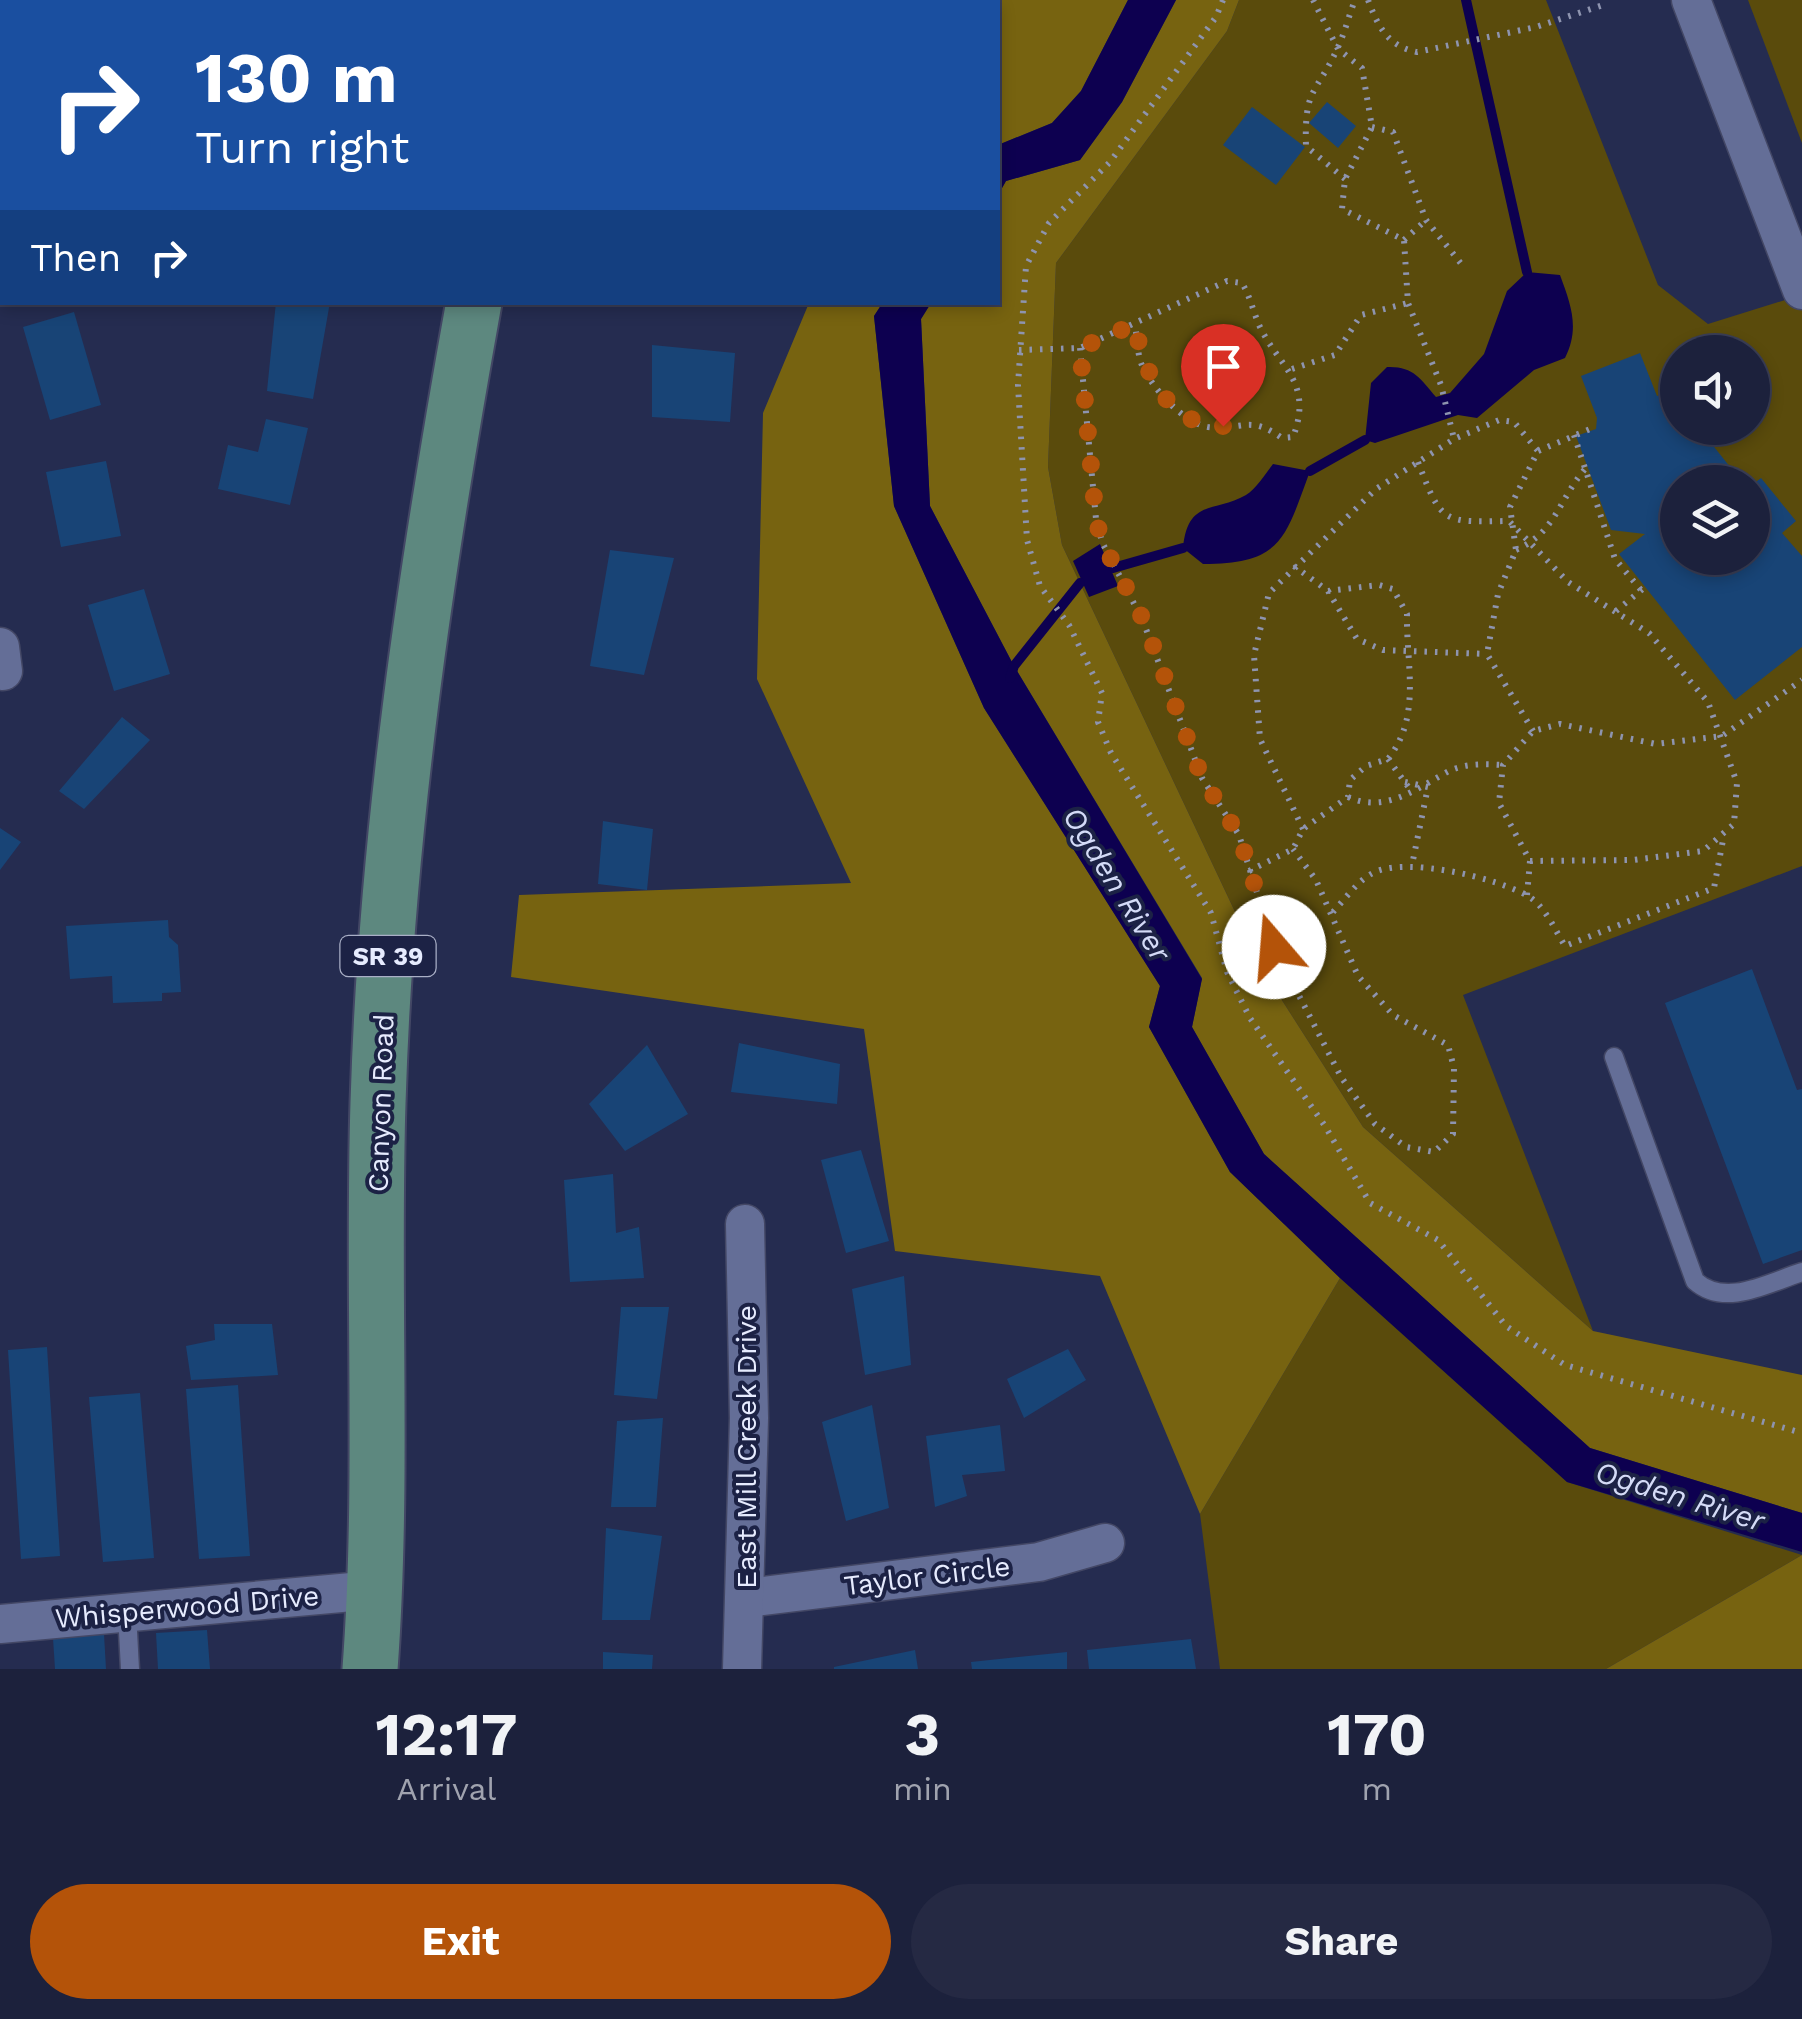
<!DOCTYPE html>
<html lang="en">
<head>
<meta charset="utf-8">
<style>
	body { margin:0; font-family:"Work Sans",sans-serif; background:#252943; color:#f1f3f6; height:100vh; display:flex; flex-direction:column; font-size:38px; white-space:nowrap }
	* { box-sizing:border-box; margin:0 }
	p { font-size:32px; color:#a0a3af }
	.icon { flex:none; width:55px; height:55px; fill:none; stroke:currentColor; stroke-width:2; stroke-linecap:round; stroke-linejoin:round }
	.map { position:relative; height:1669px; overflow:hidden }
	.details { display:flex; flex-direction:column; background:#1c213c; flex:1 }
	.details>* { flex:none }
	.guide { position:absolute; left:0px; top:0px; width:1000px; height:305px; box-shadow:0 5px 15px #0003,0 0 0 2px #3a3e56; background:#1a4fa0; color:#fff; overflow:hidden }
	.fabs { position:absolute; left:1660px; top:335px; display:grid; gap:20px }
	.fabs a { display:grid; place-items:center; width:110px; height:110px; border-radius:50%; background:#1c213c; box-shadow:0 5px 15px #0003,0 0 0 2px #3a3e56; font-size:50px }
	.pin { position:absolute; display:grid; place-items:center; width:85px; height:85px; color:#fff; margin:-102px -42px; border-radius:50% 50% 50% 0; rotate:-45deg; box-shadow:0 0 10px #0007 }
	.pin .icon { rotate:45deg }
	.me { position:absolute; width:110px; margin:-55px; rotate:342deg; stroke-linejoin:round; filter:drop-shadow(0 0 8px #0008) }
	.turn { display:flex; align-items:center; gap:35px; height:210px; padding:0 30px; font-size:45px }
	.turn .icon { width:130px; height:130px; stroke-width:2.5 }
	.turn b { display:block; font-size:70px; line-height:85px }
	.then { display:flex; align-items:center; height:95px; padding:0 30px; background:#0003; gap:20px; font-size:38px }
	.eta { display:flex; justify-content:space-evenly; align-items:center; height:170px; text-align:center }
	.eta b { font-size:60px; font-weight:700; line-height:70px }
	.action { display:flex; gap:20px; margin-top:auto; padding:20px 30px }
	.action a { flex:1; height:115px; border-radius:60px; background:#b45309; color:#fff; font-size:40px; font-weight:700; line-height:115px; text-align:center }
	.action a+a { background:#252943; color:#f1f3f6 }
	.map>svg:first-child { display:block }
	.green { fill:#5a4b0c; fill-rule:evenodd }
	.forest { fill:#776310 }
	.water { fill:#0d0050 }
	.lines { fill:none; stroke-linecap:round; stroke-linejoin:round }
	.stream { stroke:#0d0050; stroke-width:10 }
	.building { fill:#184476 }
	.service-casing { stroke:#434765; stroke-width:21 }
	.minor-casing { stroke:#434765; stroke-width:41 }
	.primary-casing { stroke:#434765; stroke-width:59 }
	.path { stroke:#8e94af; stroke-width:6; stroke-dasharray:2.5 8; stroke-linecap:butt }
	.service { stroke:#646e97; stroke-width:18 }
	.minor { stroke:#646e97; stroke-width:38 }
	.primary { stroke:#5d887f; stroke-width:55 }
	.route { stroke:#b45309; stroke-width:18; stroke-dasharray:0 32.4 }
	.labels { text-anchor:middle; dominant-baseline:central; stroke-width:8; stroke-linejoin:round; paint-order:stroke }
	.shield { fill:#1c2245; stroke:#a9afc6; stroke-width:2.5 }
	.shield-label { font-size:25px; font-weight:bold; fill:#e6ebfe }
	.street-label { font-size:28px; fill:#e6ebfe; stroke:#1c2245 }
	.water-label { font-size:30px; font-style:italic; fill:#d4dbf7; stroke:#1c2245 }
</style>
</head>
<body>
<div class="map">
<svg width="1802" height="1669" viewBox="0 0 1802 1669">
	<rect width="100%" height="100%" fill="#252c50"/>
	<g class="green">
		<path d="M1239,0H1546L1658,285L1708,324L1798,296L1802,305V866L1463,995L1593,1331L1363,1127L1262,969L1062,545L1048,467L1056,263L1227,31ZM1678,352H1752V428H1678ZM1678,482H1752V558H1678Z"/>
		<polygon points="1748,0 1802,0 1802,143"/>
		<polygon points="1340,1278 1567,1482 1802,1555 1606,1669 1220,1669 1200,1514"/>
	</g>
	<g class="forest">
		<polygon points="934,0 1128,0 1081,91 1052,123 998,145 998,2"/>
		<polygon points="1176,0 1239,0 1227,31 1056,263 1048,467 1062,545 1262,969 1363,1127 1593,1331 1802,1375 1802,1513 1590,1448 1264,1154 1192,1027 1202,978 1014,666 930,506 921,319 931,303 998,302 998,195 1006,181 1080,160 1122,102"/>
		<polygon points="809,303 883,303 874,316 894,506 984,708 1160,986 1149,1027 1230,1172 1340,1278 1200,1514 1100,1276 895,1251 864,1029 511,977 519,895 851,883 757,679 763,413"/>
		<polygon points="1802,1555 1802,1669 1606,1669"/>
	</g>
	<g class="water">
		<polygon points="1128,0 1176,0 1122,102 1080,160 1006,181 998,195 998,145 1052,123 1081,91"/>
		<path d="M1527,272L1560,275C1571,305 1580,328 1565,358L1534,370L1477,418L1458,415L1375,443L1365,440L1371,383L1387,367C1413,366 1420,378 1436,397L1450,393L1484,354L1507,291Z"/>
		<polygon points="883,302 931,303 921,319 930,506 1014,666 1202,979 1192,1027 1264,1154 1590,1448 1802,1513 1802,1552 1567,1482 1340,1278 1230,1172 1149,1027 1160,986 984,708 894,506 874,316"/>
		<path d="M1273,464L1310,471C1285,539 1282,564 1203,564L1183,548C1188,498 1215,513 1246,495C1256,489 1266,473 1273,464Z"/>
		<polygon points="1100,544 1118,586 1089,597 1073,561"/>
	</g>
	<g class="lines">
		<g class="stream">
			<polyline points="1466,0 1527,272"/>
			<polyline points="1310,471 1365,440"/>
			<polyline points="1113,568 1183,548"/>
			<polyline points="1010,678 1014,666 1080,583"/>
		</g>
	</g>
	<g class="building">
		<polygon points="1327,102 1356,126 1338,148 1309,123"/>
		<polygon points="1252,107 1305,147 1276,185 1223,145"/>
		<polygon points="276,302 330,302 313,399 267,391"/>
		<polygon points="74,312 101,405 50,420 23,327"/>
		<polygon points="652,345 735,353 730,422 652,417"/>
		<polygon points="1640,353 1657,396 1678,388 1678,428 1708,428 1711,443 1742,482 1678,482 1678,558 1752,558 1752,485 1761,478 1796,521 1782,533 1802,556 1802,647 1735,700 1619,554 1645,534 1611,530 1576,436 1596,429 1597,418 1581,376"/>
		<polygon points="266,419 308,428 290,505 218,489 228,445 258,452"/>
		<polygon points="106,461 121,536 61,547 46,472"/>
		<polygon points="610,550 674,558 644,675 590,666"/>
		<polygon points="144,589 170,674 114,691 88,605"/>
		<polygon points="122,717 150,740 84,809 59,791"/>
		<polygon points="603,821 653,829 647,890 598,884"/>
		<polygon points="0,828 21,842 0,870"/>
		<polygon points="168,920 169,937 178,945 181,992 162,993 162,1001 113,1003 112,976 70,979 66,926"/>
		<polygon points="1752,969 1797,1090 1802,1089 1802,1250 1763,1264 1665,1003"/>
		<polygon points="739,1043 840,1064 837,1104 731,1092"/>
		<polygon points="647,1045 688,1114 625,1151 589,1104"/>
		<polygon points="861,1150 889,1241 846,1253 821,1160"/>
		<polygon points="613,1174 616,1233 639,1227 644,1278 570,1282 564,1180"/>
		<polygon points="904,1276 911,1365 865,1375 852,1289"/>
		<polygon points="621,1307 669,1307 657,1399 614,1395"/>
		<polygon points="214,1324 272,1324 278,1375 191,1380 186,1346 215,1340"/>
		<polygon points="47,1347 60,1556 21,1559 8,1350"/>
		<polygon points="1068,1349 1086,1380 1024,1418 1007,1379"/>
		<polygon points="238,1385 250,1556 199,1559 186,1389"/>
		<polygon points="140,1393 154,1558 103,1562 89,1397"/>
		<polygon points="872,1405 889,1508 846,1521 822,1422"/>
		<polygon points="663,1418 656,1507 611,1507 617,1421"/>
		<polygon points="1000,1425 1005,1471 962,1475 967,1496 935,1507 926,1436"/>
		<polygon points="606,1528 662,1536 650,1620 602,1620"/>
		<polygon points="207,1630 210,1669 158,1669 156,1633"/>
		<polygon points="104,1634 106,1669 55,1669 53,1638"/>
		<polygon points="1191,1639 1196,1669 1089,1669 1087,1650"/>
		<polygon points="915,1650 918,1669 834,1669 834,1667"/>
		<polygon points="603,1652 653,1655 652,1669 603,1669"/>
		<polygon points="1067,1652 1067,1669 972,1669 971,1662"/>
	</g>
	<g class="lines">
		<g class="service-casing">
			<g id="service">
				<path d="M1614,1057L1695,1281C1725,1308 1768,1283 1802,1272"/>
				<polyline points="127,1613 130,1669"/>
			</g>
		</g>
		<g class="minor-casing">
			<g id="minor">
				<polyline points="97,0 98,2"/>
				<polyline points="1691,0 1802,290"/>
				<polyline points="0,227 2,225"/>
				<polyline points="0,647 3,671"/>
				<polyline points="747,1598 1039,1562 1105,1543"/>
				<polyline points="0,1624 374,1590"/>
				<polyline points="742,1669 749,1418 745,1224"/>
			</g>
		</g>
		<g class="primary-casing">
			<g id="primary">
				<polyline points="526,2 527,0"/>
				<path d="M370,1669C384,1481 372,1292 378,1103C386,835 426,567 474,302"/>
			</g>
		</g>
		<g class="path">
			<polyline points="1223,0 1216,17 1110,162 1049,223 1026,266 1018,385 1027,540 1040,586 1069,625 1102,693 1098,722 1111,753 1211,913 1227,972 1250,1018 1325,1126 1370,1203 1438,1240 1506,1326 1565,1365 1802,1433"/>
			<polyline points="1313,0 1338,49 1362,68 1372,127 1345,179 1342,209 1404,240 1408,303 1441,385 1454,439"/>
			<path d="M1368,0C1378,26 1387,46 1417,52L1536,27L1606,4"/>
			<polyline points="1372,127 1393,132 1426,220 1463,266"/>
			<path d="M1345,179L1306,146C1304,86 1317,94 1338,47C1345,32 1349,15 1355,0"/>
			<polyline points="1404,240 1426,220"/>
			<polyline points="1080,348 1096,519 1102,542 1143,621 1202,778 1239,835 1274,947 1341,1077 1375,1124 1406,1147 1434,1152 1453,1134 1454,1068 1448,1045 1393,1015 1358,976 1316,880 1293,849"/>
			<path d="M1019,350L1080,348L1227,281L1242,283C1251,298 1253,312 1260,327C1279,367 1314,382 1293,437L1282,438C1248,414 1243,431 1208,427C1183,423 1150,386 1141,363C1137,351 1137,336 1135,324"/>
			<polyline points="1292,369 1335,355 1361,315 1408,303"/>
			<polyline points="1574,435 1615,559 1641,590"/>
			<path d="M1418,462C1442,525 1443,522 1509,521L1568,582L1649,633L1708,702L1737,783L1734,824L1703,851L1633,860L1530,861"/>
			<path d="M1516,550C1556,532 1558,501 1585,469"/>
			<polyline points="1294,566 1328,591 1357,639 1383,650 1487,654"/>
			<polyline points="1616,611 1645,587"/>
			<polyline points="1533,731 1487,654 1498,594 1516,550 1510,507 1538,451 1595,427"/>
			<polyline points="1388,759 1412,792"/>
			<polyline points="1405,782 1428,787 1412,865"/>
			<path d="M1348,797C1386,814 1417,788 1449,771C1466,763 1485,764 1503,765"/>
			<polyline points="1303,829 1260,739 1254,655 1269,593 1376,489 1454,439 1499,420 1514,422 1538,451"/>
			<path d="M1249,871L1293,849L1303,829L1348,797L1350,780L1366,766L1388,759C1422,716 1406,666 1407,614L1393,589L1379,585L1328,591"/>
			<polyline points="1527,895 1530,861 1499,803 1503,765 1533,731 1560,724 1656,744 1722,736 1802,680"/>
			<path d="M1333,912C1344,900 1357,882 1371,874C1403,855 1497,878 1528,896C1545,906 1555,930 1565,946L1714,888L1723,840"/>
		</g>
		<use href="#service" class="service"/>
		<use href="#minor" class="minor"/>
		<use href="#primary" class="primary"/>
	</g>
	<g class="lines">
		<path class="route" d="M1223,426C1169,427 1142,370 1135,324L1080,348L1096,519L1102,542L1144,621L1202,778L1239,835L1274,947"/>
	</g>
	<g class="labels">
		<rect class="shield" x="340.5" y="936" width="95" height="40" rx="8"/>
		<g class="shield-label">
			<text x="388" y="956">SR 39</text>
		</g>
		<g class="street-label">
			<text transform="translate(381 1103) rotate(-88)">Canyon Road</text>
			<text transform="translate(746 1447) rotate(-90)">East Mill Creek Drive</text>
			<text transform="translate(927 1576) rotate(-7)">Taylor Circle</text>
			<text transform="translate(187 1607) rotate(-5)">Whisperwood Drive</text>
		</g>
		<g class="water-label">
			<text transform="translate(1117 884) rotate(58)">Ogden River</text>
			<text transform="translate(1680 1496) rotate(17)">Ogden River</text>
		</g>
	</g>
</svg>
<div class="fabs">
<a><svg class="icon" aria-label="sound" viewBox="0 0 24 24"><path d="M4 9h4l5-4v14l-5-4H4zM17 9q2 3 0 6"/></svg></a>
<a><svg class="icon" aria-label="layers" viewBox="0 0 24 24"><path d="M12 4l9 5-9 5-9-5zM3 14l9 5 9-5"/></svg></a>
</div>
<div class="pin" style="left:1223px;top:426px;background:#d93025"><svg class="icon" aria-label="arrive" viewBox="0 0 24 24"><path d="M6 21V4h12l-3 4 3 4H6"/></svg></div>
<svg class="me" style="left:1274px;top:947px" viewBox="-20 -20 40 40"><circle r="19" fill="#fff"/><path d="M0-13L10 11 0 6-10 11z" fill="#b45309"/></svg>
<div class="guide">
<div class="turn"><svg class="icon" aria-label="right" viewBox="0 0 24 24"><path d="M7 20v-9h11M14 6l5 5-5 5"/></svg><div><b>130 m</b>Turn right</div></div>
<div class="then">Then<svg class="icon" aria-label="right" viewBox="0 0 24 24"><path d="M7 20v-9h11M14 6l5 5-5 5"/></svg></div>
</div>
</div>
<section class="details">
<div class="eta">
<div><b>12:17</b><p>Arrival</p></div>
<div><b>3</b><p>min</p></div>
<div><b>170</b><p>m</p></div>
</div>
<div class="action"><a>Exit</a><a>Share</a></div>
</section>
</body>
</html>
